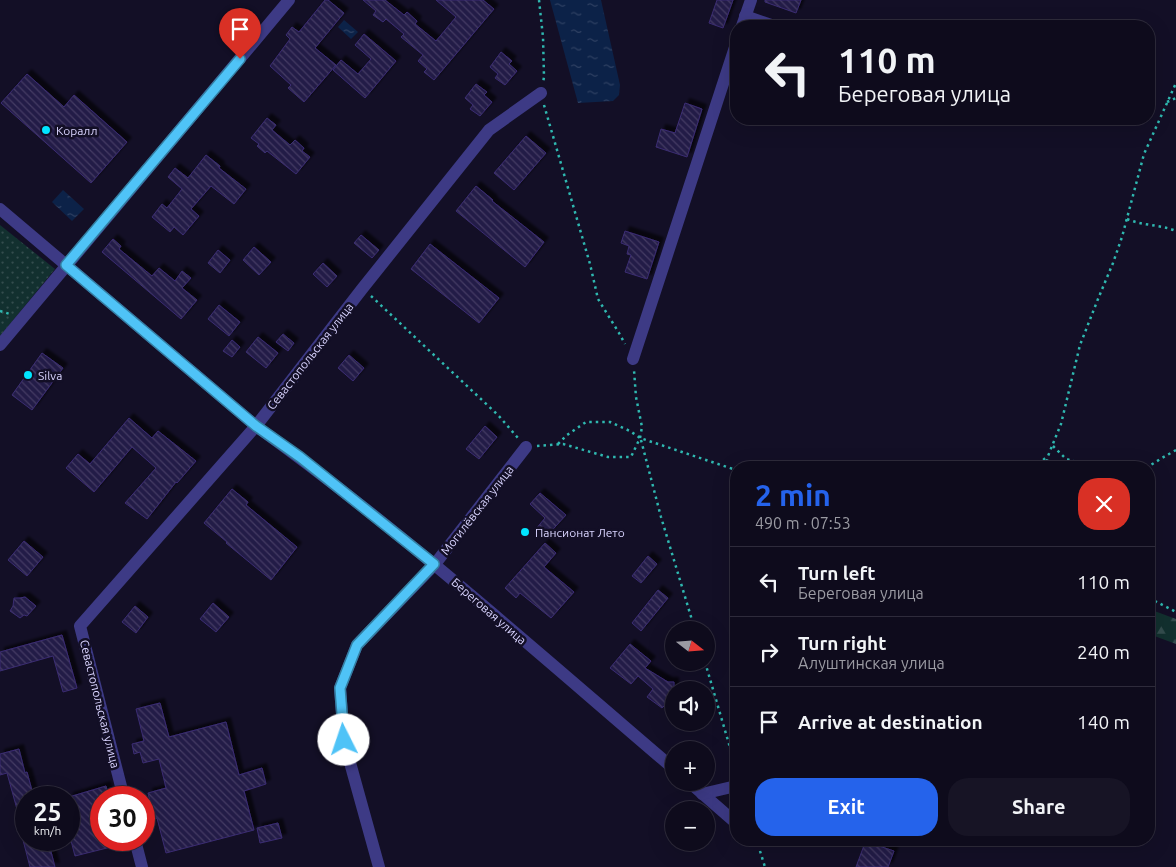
<!DOCTYPE html>
<html lang="en">
<head>
<meta charset="utf-8">
<style>
	body { margin:0; font-family:Ubuntu,sans-serif; background:#171425; color:#f1f3f6; height:100vh; display:flex; flex-direction:column; font-size:19px; white-space:nowrap }
	* { box-sizing:border-box; margin:0 }
	p { font-size:16px; color:#9b9ba3 }
	.icon { flex:none; width:28px; height:28px; fill:none; stroke:currentColor; stroke-width:2; stroke-linecap:round; stroke-linejoin:round }
	.map { position:relative; flex:1; overflow:hidden }
	.panel { position:absolute; left:730px; top:461px; width:425px; height:385px; display:flex; flex-direction:column; background:#0e0b1c; border-radius:20px; box-shadow:0 5px 20px #0002,0 0 0 1px #2e2b3b }
	.panel>* { flex:none }
	.banner { position:absolute; left:730px; top:20px; width:425px; height:105px; border-radius:20px; box-shadow:0 5px 20px #0002,0 0 0 1px #2e2b3b; background:#0e0b1c; color:#f1f3f6; overflow:hidden }
	.needle { width:32px; rotate:107deg }
	.buttons { position:absolute; left:665px; top:621px; display:grid; gap:10px }
	.buttons a { display:grid; place-items:center; width:50px; height:50px; border-radius:50%; background:#0e0b1c; box-shadow:0 5px 20px #0002,0 0 0 1px #2e2b3b; font-size:25px }
	.speed { position:absolute; left:15px; top:786px; display:flex; gap:10px; font-size:25px; font-weight:700; text-align:center }
	.speed>* { display:grid; place-content:center; width:65px; height:65px; border-radius:50%; background:#0e0b1c; box-shadow:0 5px 20px #0002,0 0 0 1px #2e2b3b; line-height:1 }
	.speed small { font-size:12px; font-weight:400 }
	.speed .limit { border:8px solid #d22; background:#fff; color:#111 }
	.pin { position:absolute; display:grid; place-items:center; width:42px; height:42px; color:#fff; margin:-51px -21px; border-radius:50% 50% 50% 0; rotate:-45deg; box-shadow:0 0 5px #0007 }
	.pin .icon { rotate:45deg }
	.me { position:absolute; width:55px; margin:-28px; rotate:356deg; stroke-linejoin:round; filter:drop-shadow(0 0 4px #0008) }
	.turn { display:flex; align-items:center; gap:18px; height:105px; padding:0 25px; font-size:22px }
	.turn .icon { width:65px; height:65px; stroke-width:2.5 }
	.turn b { display:block; font-size:35px; line-height:42px }
	.round { display:grid; place-items:center; flex:none; width:52px; height:52px; border-radius:20px; background:#171425 }
	.headline { display:flex; align-items:center; justify-content:space-between; height:85px; padding:0 25px }
	h1 { font-size:30px; font-weight:700; line-height:38px; color:#2563eb }
	.button { display:flex; gap:10px; margin-top:auto; padding:10px 25px }
	.button a { flex:1; height:58px; border-radius:20px; background:#2563eb; color:#fff; font-size:20px; font-weight:700; line-height:58px; text-align:center }
	.button a+a { background:#171425; color:#f1f3f6 }
	ul { padding:0; list-style:none }
	li { display:flex; align-items:center; gap:15px; height:70px; padding:0 25px; border-top:1px solid #2e2b3b }
	li div { flex:1 }
	li b { display:block; font-size:19px }
	li em { font-style:normal }
	.map>svg:first-child { display:block }
	.green { fill:url(#green-dots) }
	.forest { fill:url(#forest-firs) }
	.water { fill:url(#water-ripples) }
	.building { fill:url(#building-back-hatch); stroke:#3b2d73; filter:url(#shadow) }
	.lines { fill:none; stroke-linecap:round; stroke-linejoin:round }
	.path { stroke:#2fb8b0; stroke-width:2.5; stroke-dasharray:2.5 4; stroke-linecap:butt }
	.minor { stroke:#3d3a85; stroke-width:12 }
	.route-casing { stroke:#337fa1; stroke-width:12 }
	.route { stroke:#4fc3f7; stroke-width:9 }
	.poi-dot { fill:#00e5ff; stroke:#130f26; stroke-width:2 }
	.labels { text-anchor:middle; dominant-baseline:central; stroke-width:5; stroke-linejoin:round; paint-order:stroke }
	.poi-label { font-size:12px; fill:#d9d4ff; stroke:#130f26; text-anchor:start }
	.street-label { font-size:12px; fill:#d9d4ff; stroke:#130f26 }
</style>
</head>
<body>
<div class="map">
<svg width="1176" height="867" viewBox="0 0 1176 867">
	<defs>
		<pattern id="green-dots" width="8" height="8" patternUnits="userSpaceOnUse" patternTransform="scale(1.25)"><rect width="8" height="8" fill="#12302f"/><path d="M2 2h.1M6 6h.1" fill="none" stroke="#344d4e" stroke-width="1.8" stroke-linecap="round"/></pattern>
		<pattern id="forest-firs" width="22" height="20" patternUnits="userSpaceOnUse" patternTransform="scale(1.25)"><rect width="22" height="20" fill="#12302f"/><path d="M5 1l3.5 6h-7zM16 11l3.5 6h-7z" fill="#344d4e"/></pattern>
		<pattern id="water-ripples" width="26" height="14" patternUnits="userSpaceOnUse" patternTransform="scale(1.25)"><rect width="26" height="14" fill="#0c2248"/><path d="M2 4q2-2 4 0t4 0M15 11q2-2 4 0t4 0" fill="none" stroke="#2f4163"/></pattern>
		<pattern id="building-back-hatch" width="6" height="6" patternUnits="userSpaceOnUse" patternTransform="scale(1.25)"><rect width="6" height="6" fill="#241b47"/><path d="M-1 5l2 2M0 0l6 6M5-1l2 2" fill="none" stroke="#433b63"/></pattern>
		<filter id="shadow"><feDropShadow dx="4.5" dy="-4.5" stdDeviation="1" flood-color="#0009"/></filter>
	</defs>
	<rect width="100%" height="100%" fill="#130f26"/>
	<polygon class="green" points="0,225 55,269 0,336"/>
	<polygon class="forest" points="1149,609 1176,619 1176,644 1149,634"/>
	<g class="water">
		<polygon points="550,0 601,0 620,85 619,95 613,101 578,103"/>
		<polygon points="344,20 358,32 351,39 338,27"/>
		<polygon points="63,190 84,209 72,221 52,202"/>
	</g>
	<g class="building">
		<polygon points="325,0 328,0 344,13 315,48 336,65 304,102 288,88 291,85 270,66 290,39 286,35 292,27 299,32"/>
		<polygon points="363,0 385,0 404,15 407,12 417,21 415,24 436,41 456,17 436,0 483,0 494,9 434,80 424,72 427,69 418,61 423,55 401,37 404,34 386,19 383,22 373,15 376,11"/>
		<polygon points="717,0 733,0 723,28 709,23"/>
		<polygon points="765,0 801,0 796,13 765,2"/>
		<polygon points="364,34 396,61 365,98 333,70 341,60 358,74 371,59 355,45"/>
		<polygon points="501,52 512,61 509,64 517,71 505,85 495,78 498,74 490,67"/>
		<polygon points="27,74 64,107 74,95 127,142 91,183 1,103"/>
		<polygon points="476,84 487,92 484,95 492,102 480,116 470,109 473,105 465,98"/>
		<polygon points="685,103 702,109 687,157 656,147 661,129 675,133"/>
		<polygon points="267,118 276,125 272,130 290,145 295,140 304,148 302,151 310,157 296,174 267,151 265,153 257,146 259,144 251,138"/>
		<polygon points="526,136 546,153 514,190 494,173"/>
		<polygon points="206,155 220,166 219,168 246,189 234,204 211,186 191,209 199,216 183,235 174,227 170,232 152,217 162,204 167,208 182,189 168,177 175,168 188,178"/>
		<polygon points="476,186 493,200 492,201 544,242 525,267 456,211"/>
		<polygon points="625,231 659,242 647,279 625,272 631,255 627,254 629,246 621,243"/>
		<polygon points="361,235 379,250 372,258 354,243"/>
		<polygon points="113,239 121,246 119,249 152,276 159,268 175,281 182,271 191,278 182,288 197,300 181,319 102,252"/>
		<polygon points="430,244 499,298 479,323 411,269"/>
		<polygon points="254,247 271,262 259,275 243,260"/>
		<polygon points="218,250 230,260 220,273 208,263"/>
		<polygon points="323,263 337,276 327,287 313,274"/>
		<polygon points="219,305 240,322 229,336 208,319"/>
		<polygon points="283,334 294,343 288,351 276,342"/>
		<polygon points="258,337 278,353 266,368 246,352"/>
		<polygon points="232,340 240,347 232,357 223,351"/>
		<polygon points="42,353 63,368 32,410 12,395"/>
		<polygon points="349,355 364,368 353,381 338,368"/>
		<polygon points="129,418 152,438 158,431 196,461 177,483 176,482 147,519 125,503 156,468 132,447 94,492 66,468 78,454 90,464"/>
		<polygon points="485,426 497,437 479,459 466,449"/>
		<polygon points="232,489 248,502 246,505 297,547 271,580 226,543 227,542 204,523"/>
		<polygon points="540,493 566,515 545,538 535,530 545,518 530,504"/>
		<polygon points="24,541 43,557 27,576 8,560"/>
		<polygon points="545,543 556,553 544,567 574,592 551,618 520,593 516,598 505,588"/>
		<polygon points="648,556 657,564 641,583 632,576"/>
		<polygon points="658,590 668,598 641,631 632,623"/>
		<polygon points="25,597 36,606 27,616 24,615 20,618 10,611 13,606 14,598 20,598"/>
		<polygon points="213,603 229,617 216,632 200,619"/>
		<polygon points="135,606 148,617 136,633 122,622"/>
		<polygon points="62,635 77,688 63,692 53,656 0,671 0,652"/>
		<polygon points="630,644 651,661 645,668 668,682 674,682 674,698 669,703 668,702 662,708 647,697 653,689 638,676 631,684 610,668"/>
		<polygon points="160,703 169,737 226,722 239,775 262,768 266,784 244,791 254,830 166,853 157,818 154,819 148,793 166,788 159,759 143,763 140,752 134,754 132,744 144,741 136,709"/>
		<polygon points="19,749 25,773 27,772 34,798 26,798 26,830 23,831 7,773 0,775 0,754"/>
		<polygon points="106,786 109,798 101,798 101,840 123,840 123,844 75,856 69,833 69,797"/>
		<polygon points="278,823 282,838 260,843 257,828"/>
		<polygon points="23,840 48,840 55,867 30,867"/>
		<polygon points="866,840 881,840 879,846 894,851 888,867 856,867"/>
	</g>
	<g class="lines">
		<g class="path">
			<polyline points="539,0 543,37 544,77 543,83"/>
			<polyline points="1167,102 1176,98"/>
			<polyline points="544,105 590,264 598,299 619,333 625,344"/>
			<path d="M1127,219C1143,226 1159,224 1176,231"/>
			<polyline points="371,296 498,415 518,438"/>
			<polyline points="0,311 10,314"/>
			<polyline points="641,440 661,517 695,630"/>
			<polyline points="558,444 567,435 586,422 610,422 630,431 640,438 736,470"/>
			<polyline points="537,446 563,444 608,457 631,457 640,438 642,427 636,397 634,370"/>
			<polyline points="1053,446 1066,459 1099,468"/>
			<polyline points="1033,468 1048,456"/>
			<polyline points="1045,468 1048,456 1061,424 1080,345 1098,299 1113,263 1122,237 1144,154 1176,83"/>
			<polyline points="1146,468 1162,458 1176,450"/>
			<polyline points="1149,598 1176,612"/>
			<polyline points="705,662 736,768"/>
			<polyline points="760,851 765,867"/>
		</g>
		<g class="minor">
			<polyline points="745,16 774,26"/>
			<polyline points="742,26 751,0"/>
			<path d="M0,209L256,426C402,531 537,652 674,769"/>
			<polyline points="0,345 289,0"/>
			<polyline points="633,359 736,44"/>
			<polyline points="689,782 736,823"/>
			<polyline points="702,794 736,786"/>
			<polyline points="124,798 80,626 256,426 362,289 489,130 541,93"/>
			<polyline points="135,840 142,867"/>
			<polyline points="756,840 757,841"/>
			<polyline points="379,867 344,741 340,688 357,645 435,564 526,447"/>
		</g>
	</g>
	<g class="lines">
		<g class="route-casing">
			<polyline id="route" points="240,59 66,265 256,426 300,457 434,564 357,645 340,688 344,740"/>
		</g>
		<use href="#route" class="route"/>
	</g>
	<g class="poi-dot">
		<circle cx="46" cy="130" r="5"/>
		<circle cx="28" cy="375" r="5"/>
		<circle cx="525" cy="532" r="5"/>
	</g>
	<g class="labels">
		<g class="poi-label">
			<text x="56" y="130">Коралл</text>
			<text x="38" y="375">Silva</text>
			<text x="535" y="532">Пансионат Лето</text>
		</g>
		<g class="street-label">
			<text transform="translate(310 356) rotate(-52)">Севастопольская улица</text>
			<text transform="translate(477 510) rotate(-52)">Могилёвская улица</text>
			<text transform="translate(489 611) rotate(41)">Береговая улица</text>
			<text transform="translate(100 704) rotate(76)">Севастопольская улица</text>
		</g>
	</g>
</svg>
<div class="buttons">
<a><svg class="needle" viewBox="-14 -14 28 28"><path d="M0-13l5 13h-10z" fill="#e53935"/><path d="M0 13l5-13h-10z" fill="#9b9ba3"/></svg></a>
<a><svg class="icon" aria-label="sound" viewBox="0 0 24 24"><path d="M4 9h4l5-4v14l-5-4H4zM17 9q2 3 0 6"/></svg></a>
<a>+</a>
<a>−</a>
</div>
<div class="speed"><div>25<small>km/h</small></div><div class="limit">30</div></div>
<div class="pin" style="left:240px;top:59px;background:#d93025"><svg class="icon" aria-label="arrive" viewBox="0 0 24 24"><path d="M6 21V4h12l-3 4 3 4H6"/></svg></div>
<svg class="me" style="left:344px;top:740px" viewBox="-20 -20 40 40"><circle r="19" fill="#fff"/><path d="M0-13L10 11 0 6-10 11z" fill="#4fc3f7"/></svg>
<div class="banner">
<div class="turn"><svg class="icon" aria-label="left" viewBox="0 0 24 24"><path d="M17 20v-9H6M10 6l-5 5 5 5"/></svg><div><b>110 m</b>Береговая улица</div></div>
</div>
<section class="panel">
<div class="headline"><div><h1>2 min</h1><p>490 m · 07:53</p></div><a class="round" style="background:#d93025;color:#fff"><svg class="icon" aria-label="close" viewBox="0 0 24 24"><path d="M6 6l12 12M18 6L6 18"/></svg></a></div>
<ul>
<li><svg class="icon" aria-label="left" viewBox="0 0 24 24"><path d="M17 20v-9H6M10 6l-5 5 5 5"/></svg><div><b>Turn left</b><p>Береговая улица</p></div><em>110 m</em></li>
<li><svg class="icon" aria-label="right" viewBox="0 0 24 24"><path d="M7 20v-9h11M14 6l5 5-5 5"/></svg><div><b>Turn right</b><p>Алуштинская улица</p></div><em>240 m</em></li>
<li><svg class="icon" aria-label="arrive" viewBox="0 0 24 24"><path d="M6 21V4h12l-3 4 3 4H6"/></svg><div><b>Arrive at destination</b></div><em>140 m</em></li>
</ul>
<div class="button"><a>Exit</a><a>Share</a></div>
</section>
</div>
</body>
</html>
